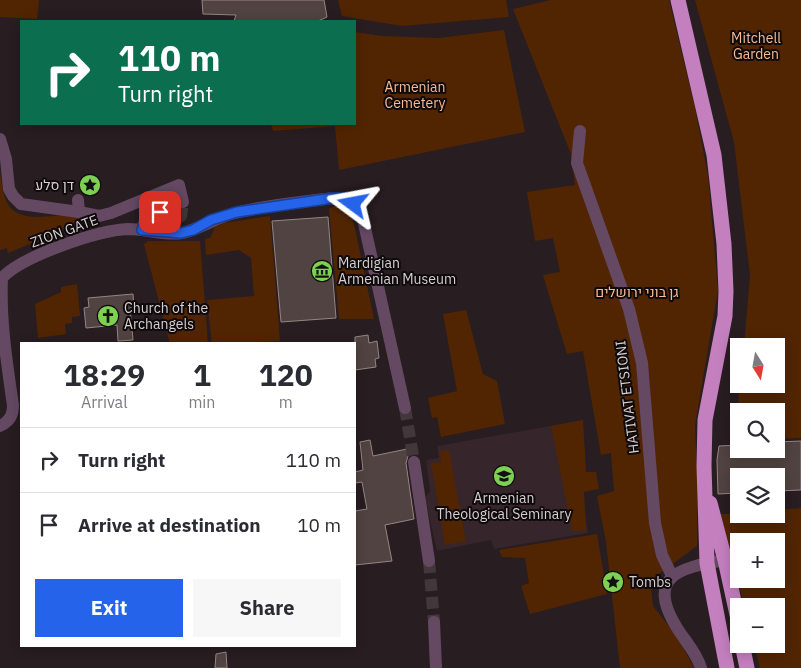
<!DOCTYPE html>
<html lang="en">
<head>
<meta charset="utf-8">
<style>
	body { margin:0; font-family:"IBM Plex Sans",Heebo,sans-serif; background:#f7f7f7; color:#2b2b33; height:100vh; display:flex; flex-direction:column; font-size:19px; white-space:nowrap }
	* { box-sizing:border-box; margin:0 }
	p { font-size:16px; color:#7c7c81 }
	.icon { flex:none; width:28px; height:28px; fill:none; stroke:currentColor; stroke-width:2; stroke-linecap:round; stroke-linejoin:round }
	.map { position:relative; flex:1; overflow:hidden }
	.panel { position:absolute; left:20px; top:342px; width:336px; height:305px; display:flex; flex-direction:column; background:#fff; border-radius:0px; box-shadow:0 2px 12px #0003 }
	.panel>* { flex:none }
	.guide { position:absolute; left:20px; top:20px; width:336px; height:105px; border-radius:0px; box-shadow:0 2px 12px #0003; background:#0b6e4f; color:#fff; overflow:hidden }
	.needle { width:32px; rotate:169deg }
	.fabs { position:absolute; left:730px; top:338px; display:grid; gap:10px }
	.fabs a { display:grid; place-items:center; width:55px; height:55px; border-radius:0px; background:#fff; box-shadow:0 2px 12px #0003; font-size:25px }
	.pin { position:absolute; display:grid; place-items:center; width:42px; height:42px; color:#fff; margin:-21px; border-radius:10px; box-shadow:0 2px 8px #0006 }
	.me { position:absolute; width:55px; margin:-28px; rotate:283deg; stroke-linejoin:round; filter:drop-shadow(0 0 4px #0008) }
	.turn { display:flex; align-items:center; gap:18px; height:105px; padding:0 15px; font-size:22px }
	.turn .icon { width:65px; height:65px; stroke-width:2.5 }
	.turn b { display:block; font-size:35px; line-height:42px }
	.eta { display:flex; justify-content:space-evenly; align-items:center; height:85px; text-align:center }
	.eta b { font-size:30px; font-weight:800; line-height:35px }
	.action { display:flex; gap:10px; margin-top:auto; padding:10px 15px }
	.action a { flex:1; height:58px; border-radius:0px; background:#2563eb; color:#fff; font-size:20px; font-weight:800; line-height:58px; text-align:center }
	.action a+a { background:#f7f7f7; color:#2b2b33 }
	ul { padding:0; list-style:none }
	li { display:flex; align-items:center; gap:15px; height:65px; padding:0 15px; border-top:1px solid #e1e1e2 }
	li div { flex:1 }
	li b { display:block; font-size:19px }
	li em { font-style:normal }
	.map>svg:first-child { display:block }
	.built { fill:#36252b }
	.green { fill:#522502; fill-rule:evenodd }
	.building { fill:#504341; stroke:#958684 }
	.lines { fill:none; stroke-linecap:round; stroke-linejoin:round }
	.street-tunnel { stroke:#42383c; stroke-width:12; stroke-dasharray:12 6; stroke-linecap:butt }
	.street { stroke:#654963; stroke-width:12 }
	.highway { stroke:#c47fbf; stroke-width:15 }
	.route-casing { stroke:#184099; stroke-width:12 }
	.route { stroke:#2563eb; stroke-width:9 }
	.labels { text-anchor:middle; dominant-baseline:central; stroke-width:4; stroke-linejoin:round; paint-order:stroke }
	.park-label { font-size:14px; fill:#f8b993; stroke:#0e090a }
	.poi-label { font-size:14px; fill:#d7cfd2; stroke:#0e090a; text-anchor:start }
	.street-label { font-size:14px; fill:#d7cfd2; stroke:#0e090a }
</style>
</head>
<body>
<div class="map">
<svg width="801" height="668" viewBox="0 0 801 668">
	<rect width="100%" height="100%" fill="#281d21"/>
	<polygon class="built" points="578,421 582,493 588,533 494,549 491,540 437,551 425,498 430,491 426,460 439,458 437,446"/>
	<g class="green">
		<polygon points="0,0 39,0 37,19 0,17"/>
		<polygon points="338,0 506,0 509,17 402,26 342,16"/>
		<polygon points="551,0 669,0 695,108 708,176 718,290 695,425 697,469 697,546 656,576 651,588 653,606 678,638 694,668 620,668 606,542 597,496 614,491 611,453 601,455 583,351 567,354 543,275 560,272 553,238 535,241 527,192 575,185 571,154 513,9"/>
		<polygon points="695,0 801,0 801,438 776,439 776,411 739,411 739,441 734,442 740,384 776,384 776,346 744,346 750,275 734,142"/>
		<polygon points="504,30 525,132 339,170 335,126 273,131 271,124 355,124 355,32 382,36 439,38"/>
		<path d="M0,172C2,183 3,197 9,206C22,223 51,215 69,215C76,215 84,217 92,218L8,253L7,248L0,250Z"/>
		<polygon points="340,205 348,207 354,224 374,319 339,319 329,208"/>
		<polygon points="270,216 280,341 212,344 207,300 254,296 251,258 239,250 206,255 205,239 210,238 215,227 224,223"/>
		<polygon points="148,241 200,241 208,344 170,344 144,244"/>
		<polygon points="77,284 80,316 72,317 72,323 65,324 66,334 38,338 35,304 61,292 61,287"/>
		<polygon points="466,310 483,374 497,381 505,424 441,437 437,417 432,418 428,398 457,391 443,314"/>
		<polygon points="583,420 586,472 596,472 599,489 584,492 586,531 572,531 551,426"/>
		<polygon points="449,450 466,541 445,545 431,463 441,462 440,451"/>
		<path d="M801,508V668H760L754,644H776V606H745L716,514H776V510ZM739,541H776V579H739Z"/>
		<polygon points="597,534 607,594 530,614 521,586 529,583 525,558 502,557 499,550"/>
	</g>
	<g class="building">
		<polygon points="202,0 324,0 327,17 318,21 234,21 236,15 203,14"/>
		<polygon points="328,217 336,318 281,322 272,221"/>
		<polygon points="133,294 134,308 130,308 133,340 118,341 117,325 86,328 84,308 89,307 88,298"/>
		<polygon points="368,335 369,343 377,341 379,358 375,359 376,367 355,370 355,337"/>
		<polygon points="370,440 373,456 407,449 408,456 406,463 414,519 385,525 392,561 355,565 355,511 367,509 362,482 355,483 355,472 363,470 360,442"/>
		<polygon points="801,441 801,490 776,491 776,476 739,476 739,493 718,494 717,460 719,446 739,445 739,449 776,449 776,442"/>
		<polygon points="226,652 227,668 215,668 216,654"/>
	</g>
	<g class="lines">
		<g class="street-tunnel">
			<polyline points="160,212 181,216 183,202"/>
			<polyline points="405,408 414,462"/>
			<polyline points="429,561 434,622"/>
		</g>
		<g class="street">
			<polyline points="580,131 577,163 629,309 642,363 655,523 662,555 672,576"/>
			<polyline points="0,139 6,159 9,189 13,196 21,204 79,212 78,200"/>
			<polyline points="79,212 99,216 111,213 179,185 183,202"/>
			<polyline points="141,230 146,220 156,212 160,212"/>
			<path d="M0,426C10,421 13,415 13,405C7,364 0,320 2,278C22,256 99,230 128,229C146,229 164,236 182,233C198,230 217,217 235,213C267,205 301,202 333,198C349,199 356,205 363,219L405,408"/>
			<polyline points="414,462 429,561"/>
			<polyline points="434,622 436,668"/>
			<path d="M701,668C697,654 687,643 679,631C644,577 677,568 725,560"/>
		</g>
		<g class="highway">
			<polyline points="678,0 714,155 724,244 726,291 725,316 705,420 704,466 707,563 727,668"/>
			<polyline points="710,503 725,560 739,624"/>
			<polyline points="742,644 747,668"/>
		</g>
	</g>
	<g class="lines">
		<g class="route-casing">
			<polyline id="route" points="160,212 156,212 146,220 142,230 181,233 193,230 211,220 237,212 333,198 344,198 353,204"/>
		</g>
		<use href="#route" class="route"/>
	</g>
	<defs>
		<g id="sight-disc" transform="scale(1.125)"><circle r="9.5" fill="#7ed053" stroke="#0e090a"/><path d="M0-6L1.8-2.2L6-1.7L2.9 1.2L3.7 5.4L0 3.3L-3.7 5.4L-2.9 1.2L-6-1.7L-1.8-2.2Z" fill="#111"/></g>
		<g id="museum-disc" transform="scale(1.125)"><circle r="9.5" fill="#7ed053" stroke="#0e090a"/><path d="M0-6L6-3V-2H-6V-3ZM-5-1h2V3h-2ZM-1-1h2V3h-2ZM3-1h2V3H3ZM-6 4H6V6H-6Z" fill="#111"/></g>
		<g id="church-disc" transform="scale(1.125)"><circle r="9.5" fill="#7ed053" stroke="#0e090a"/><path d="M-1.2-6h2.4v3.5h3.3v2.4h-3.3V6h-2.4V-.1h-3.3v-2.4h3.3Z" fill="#111"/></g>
		<g id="university-disc" transform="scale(1.125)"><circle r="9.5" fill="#7ed053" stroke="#0e090a"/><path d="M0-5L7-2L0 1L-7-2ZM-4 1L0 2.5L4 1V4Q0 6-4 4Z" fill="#111"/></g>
	</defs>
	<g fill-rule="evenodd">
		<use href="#sight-disc" x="90" y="185"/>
		<use href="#museum-disc" x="322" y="271"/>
		<use href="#church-disc" x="108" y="316"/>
		<use href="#university-disc" x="504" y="476"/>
		<use href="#sight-disc" x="613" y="582"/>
	</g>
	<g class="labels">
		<g class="park-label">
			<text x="756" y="38">Mitchell<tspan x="756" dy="16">Garden</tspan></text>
			<text x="415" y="87">Armenian<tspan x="415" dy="16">Cemetery</tspan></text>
			<text x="637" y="292">גן בוני ירושלים</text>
		</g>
		<g class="poi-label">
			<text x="74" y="185" text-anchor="end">דן סלע</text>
			<text x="338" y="263">Mardigian<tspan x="338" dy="16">Armenian Museum</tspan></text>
			<text x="124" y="308">Church of the<tspan x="124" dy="16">Archangels</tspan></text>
			<text x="504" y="498" text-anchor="middle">Armenian<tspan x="504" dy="16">Theological Seminary</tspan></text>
			<text x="629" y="582">Tombs</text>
		</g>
		<g class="street-label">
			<text transform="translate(64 231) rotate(-20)">ZION GATE</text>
			<text transform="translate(627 397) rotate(-97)">HATIVAT ETSIONI</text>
		</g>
	</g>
</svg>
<div class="fabs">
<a><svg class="needle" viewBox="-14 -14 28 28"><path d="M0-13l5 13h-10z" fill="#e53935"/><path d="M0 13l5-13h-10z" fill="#7c7c81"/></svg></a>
<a><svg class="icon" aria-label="search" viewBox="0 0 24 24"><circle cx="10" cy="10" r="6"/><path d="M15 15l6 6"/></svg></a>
<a><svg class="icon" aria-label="layers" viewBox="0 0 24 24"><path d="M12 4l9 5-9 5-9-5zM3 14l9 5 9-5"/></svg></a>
<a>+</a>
<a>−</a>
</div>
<div class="pin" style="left:160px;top:212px;background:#d93025"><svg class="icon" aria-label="arrive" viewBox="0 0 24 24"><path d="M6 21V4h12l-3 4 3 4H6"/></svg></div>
<svg class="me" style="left:353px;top:204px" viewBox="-20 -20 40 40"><path d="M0-17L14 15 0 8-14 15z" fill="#2563eb" stroke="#fff" stroke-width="4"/></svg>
<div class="guide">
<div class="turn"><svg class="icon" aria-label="right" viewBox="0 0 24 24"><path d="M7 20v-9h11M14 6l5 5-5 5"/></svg><div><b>110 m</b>Turn right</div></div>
</div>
<section class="panel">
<div class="eta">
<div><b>18:29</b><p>Arrival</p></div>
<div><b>1</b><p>min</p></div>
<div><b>120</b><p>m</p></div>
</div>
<ul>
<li><svg class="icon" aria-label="right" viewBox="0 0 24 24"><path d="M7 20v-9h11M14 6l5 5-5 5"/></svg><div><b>Turn right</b></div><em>110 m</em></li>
<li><svg class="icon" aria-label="arrive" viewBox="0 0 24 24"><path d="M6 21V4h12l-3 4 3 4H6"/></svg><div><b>Arrive at destination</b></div><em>10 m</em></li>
</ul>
<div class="action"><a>Exit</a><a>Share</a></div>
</section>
</div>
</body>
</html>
